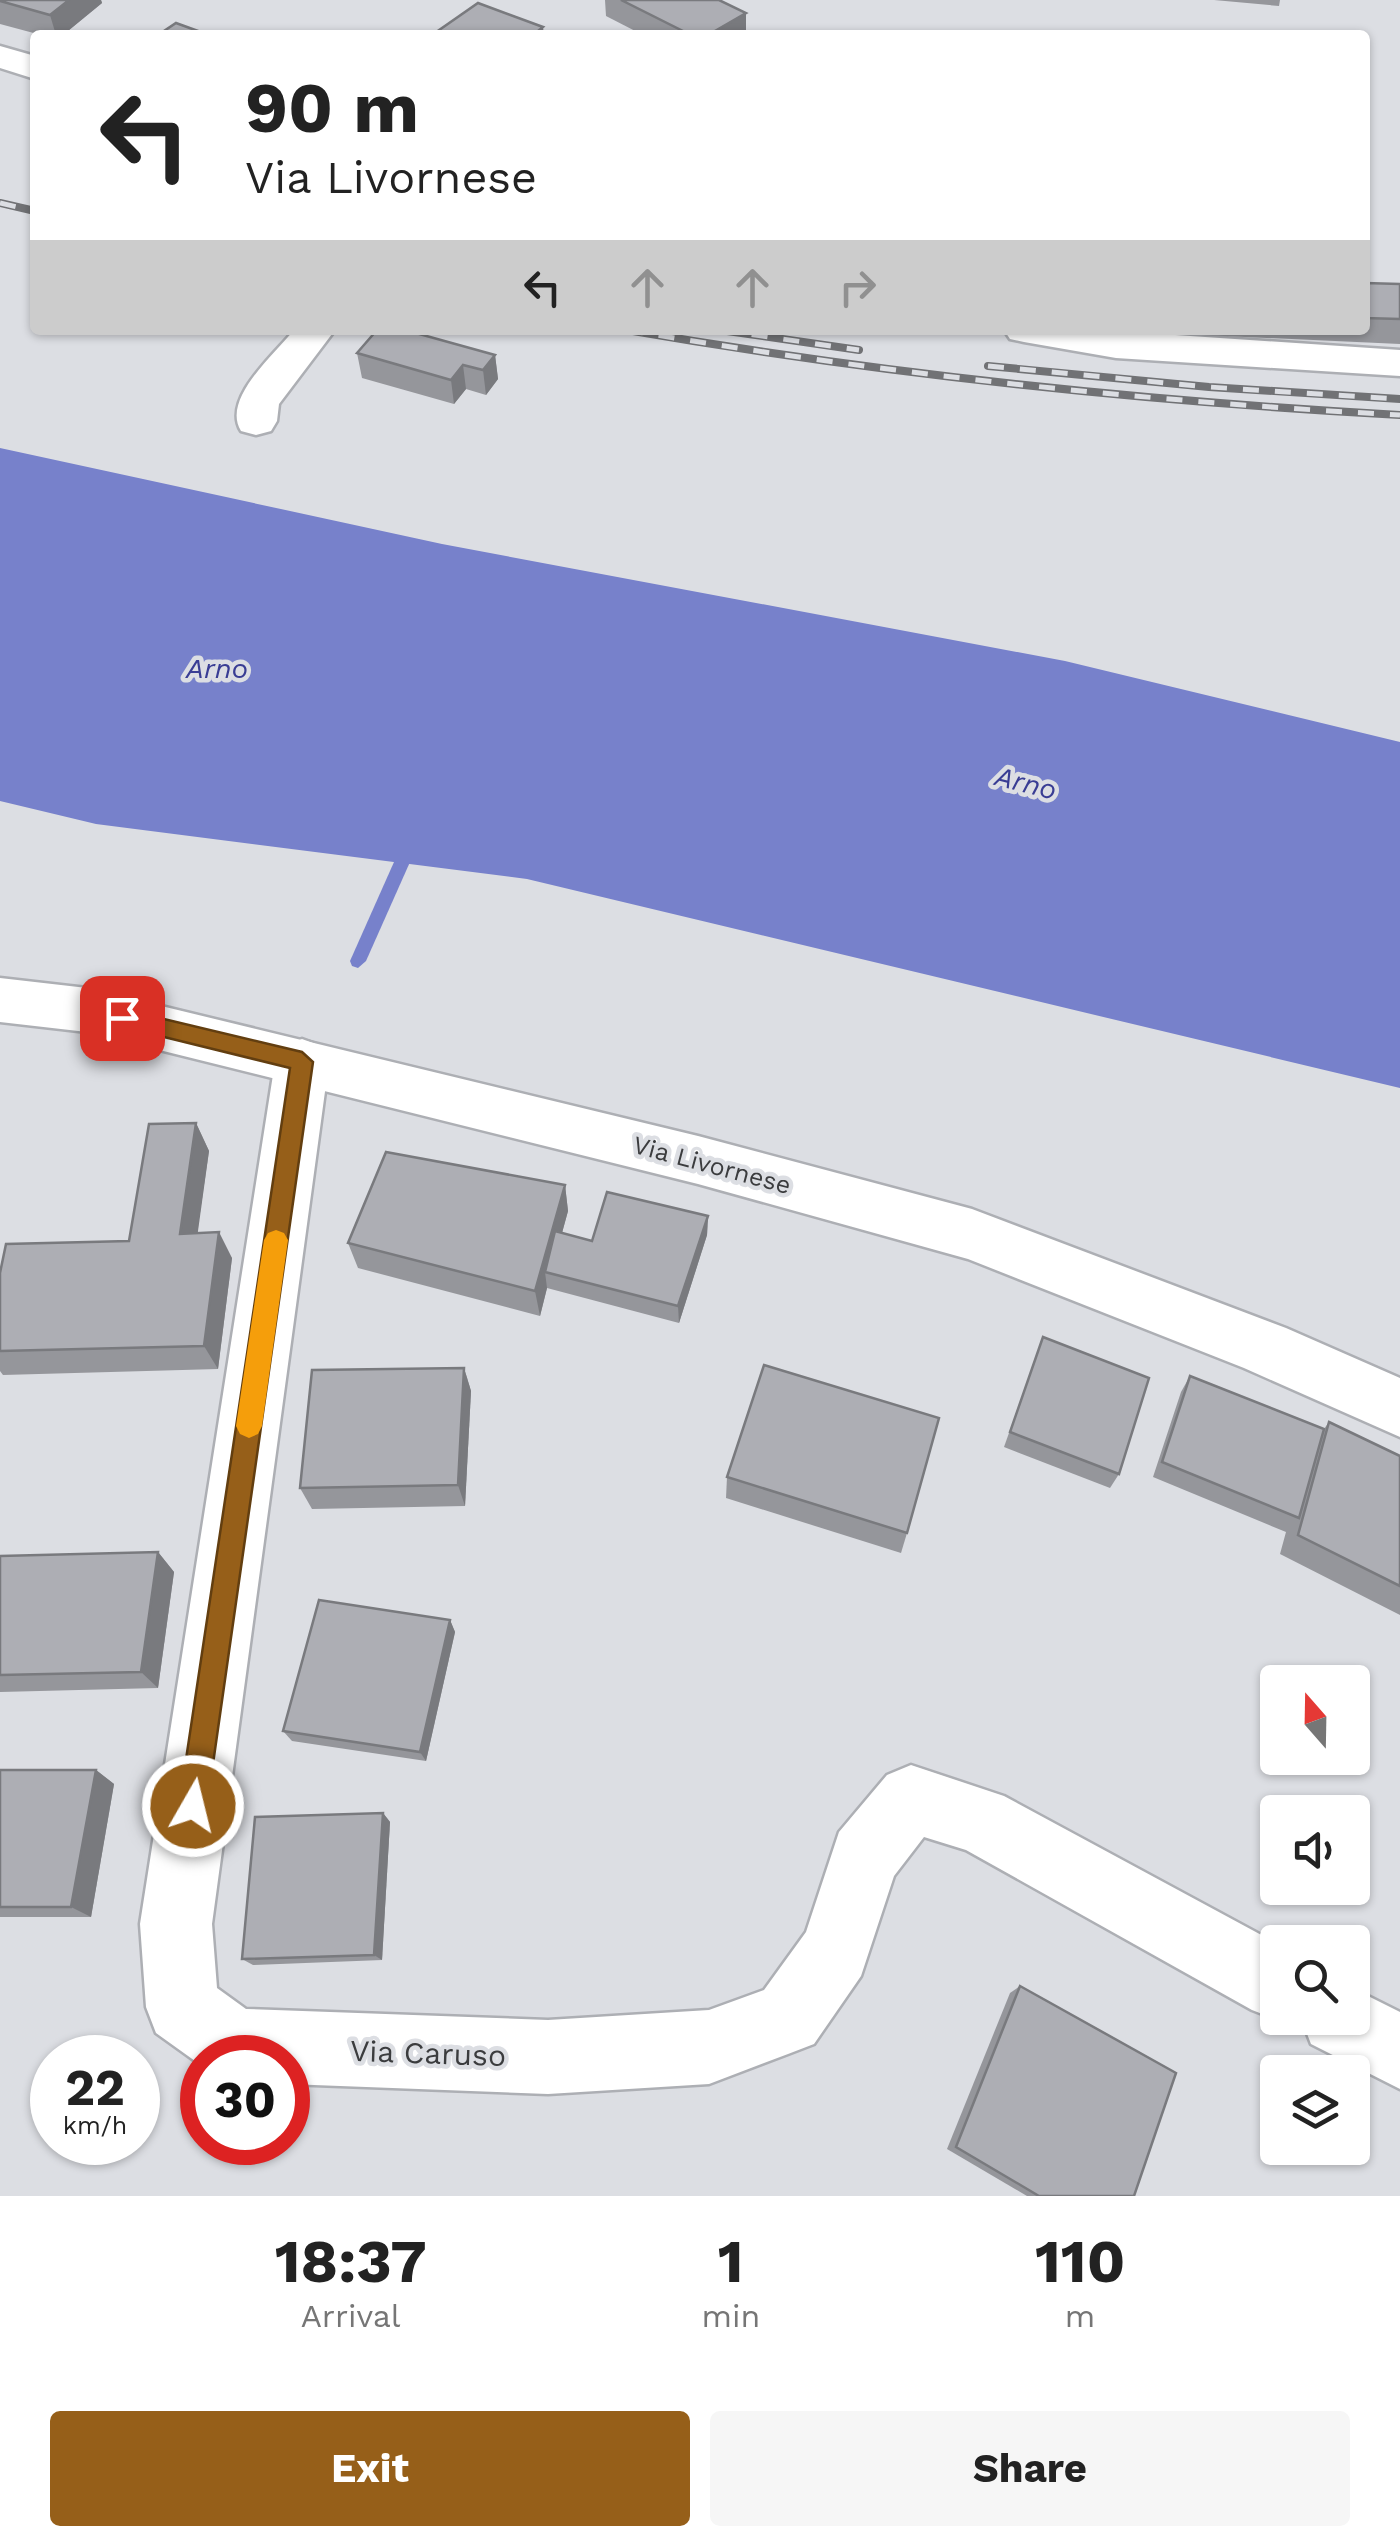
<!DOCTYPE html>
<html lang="en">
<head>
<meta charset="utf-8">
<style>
	body { margin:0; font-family:"Work Sans",sans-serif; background:#f6f6f6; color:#222; height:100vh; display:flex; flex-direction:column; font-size:38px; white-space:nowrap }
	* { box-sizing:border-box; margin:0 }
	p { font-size:32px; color:#767676 }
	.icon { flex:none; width:55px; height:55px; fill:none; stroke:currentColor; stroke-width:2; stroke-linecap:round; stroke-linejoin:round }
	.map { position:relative; height:2196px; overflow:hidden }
	.details { display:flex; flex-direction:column; background:#fff; flex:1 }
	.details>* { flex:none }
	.top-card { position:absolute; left:30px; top:30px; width:1340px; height:305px; border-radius:10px; box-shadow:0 2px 8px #0004; background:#fff; color:#222; overflow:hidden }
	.needle { width:65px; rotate:340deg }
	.controls { position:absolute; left:1260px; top:1665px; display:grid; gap:20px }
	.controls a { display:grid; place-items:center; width:110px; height:110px; border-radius:10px; background:#fff; box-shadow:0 2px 8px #0004; font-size:50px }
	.speed { position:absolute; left:30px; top:2035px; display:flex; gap:20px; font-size:50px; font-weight:700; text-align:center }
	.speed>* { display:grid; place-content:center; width:130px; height:130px; border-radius:50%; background:#fff; box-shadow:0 2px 8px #0004; line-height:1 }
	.speed small { font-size:25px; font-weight:400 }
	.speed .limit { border:15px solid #d22; background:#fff; color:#111 }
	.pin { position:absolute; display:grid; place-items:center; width:85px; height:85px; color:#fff; margin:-42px; border-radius:20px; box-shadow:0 5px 15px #0006 }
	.me { position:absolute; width:110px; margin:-55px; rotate:8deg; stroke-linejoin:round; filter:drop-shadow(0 0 8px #0008) }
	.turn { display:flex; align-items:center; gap:35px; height:210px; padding:0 50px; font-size:45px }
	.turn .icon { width:130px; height:130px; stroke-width:2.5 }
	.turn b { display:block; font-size:70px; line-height:85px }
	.lanes { display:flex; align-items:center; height:95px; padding:0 50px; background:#0003; justify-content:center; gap:50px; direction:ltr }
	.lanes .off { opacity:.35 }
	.eta { display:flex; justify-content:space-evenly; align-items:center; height:170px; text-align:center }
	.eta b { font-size:60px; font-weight:700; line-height:70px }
	.cta { display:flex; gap:20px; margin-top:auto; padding:20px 50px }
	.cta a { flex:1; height:115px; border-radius:10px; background:#965f19; color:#fff; font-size:40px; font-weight:700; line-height:115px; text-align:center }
	.cta a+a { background:#f6f6f6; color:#222 }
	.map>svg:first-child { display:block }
	.water { fill:#7781cb }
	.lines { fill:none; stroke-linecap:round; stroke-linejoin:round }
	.stream { fill:#7781cb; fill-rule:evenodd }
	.minor-casing { stroke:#adafb4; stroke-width:5 }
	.major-casing { stroke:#adafb4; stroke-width:5 }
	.minor { fill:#fff; fill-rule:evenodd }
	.major { fill:#fff; fill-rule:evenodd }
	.rail-casing { stroke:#717275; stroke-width:8 }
	.rail { stroke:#dcdee3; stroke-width:5; stroke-dasharray:16; stroke-linecap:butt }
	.wall { fill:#95969b }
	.shaded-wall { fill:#797a7e }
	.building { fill:#adaeb4; stroke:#797a7e; stroke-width:2.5 }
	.route { fill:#965f19; stroke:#623e10; stroke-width:2.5 }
	.slow { fill:#f59e0b }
	.labels { text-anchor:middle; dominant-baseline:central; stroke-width:9; stroke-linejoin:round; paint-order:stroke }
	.street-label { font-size:25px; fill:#3b3c3e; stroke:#dcdee3 }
	.water-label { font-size:28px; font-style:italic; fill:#393d94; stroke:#dcdee3 }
	.near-street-label { font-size:30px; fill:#3b3c3e; stroke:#dcdee3 }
</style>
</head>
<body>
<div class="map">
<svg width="1400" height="2196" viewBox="0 0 1400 2196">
	<rect width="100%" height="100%" fill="#dcdee3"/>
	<polygon class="water" points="0,448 442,544 1065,661 1400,742 1400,1088 527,879 96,824 0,801"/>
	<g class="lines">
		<polygon class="stream" points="402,856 410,862 366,961 358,968 352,966 350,961 394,862"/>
		<g class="minor-casing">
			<g id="minor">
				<polygon points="0,46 35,56 35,79 0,68"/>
				<path d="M294,330H335L279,404L277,421L271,431L256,435L241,431C221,399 275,354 294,330Z"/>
				<polygon points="1004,330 1101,330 1400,350 1400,376 1116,358 1024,342 1010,339"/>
				<polygon points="302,1039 321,1046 329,1062 212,1924 217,1988 246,2009 548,2020 709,2010 764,1990 806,1932 839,1832 887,1775 911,1765 1004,1796 1278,1944 1278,2018 1284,2018 1278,2020 1252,2010 966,1850 924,1837 894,1876 861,1976 814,2044 788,2054 709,2084 548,2094 288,2084 288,2058 202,2058 202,2066 156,2033 146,2007 140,1924 275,1062 283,1046"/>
				<polygon points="1352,1988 1400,2012 1400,2089 1311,2044 1301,2018 1352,2018"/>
			</g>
		</g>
		<g class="major-casing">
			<polygon id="major" points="0,978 87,988 698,1136 972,1209 1286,1328 1400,1378 1400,1437 1244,1368 968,1259 698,1184 87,1032 0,1022"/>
		</g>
		<use href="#minor" class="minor"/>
		<use href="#major" class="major"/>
		<g class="rail-casing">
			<g id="rail">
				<polyline points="0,203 35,211"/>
				<path d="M627,330C883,374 1140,401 1400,415"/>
				<polyline points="720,330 859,350"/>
				<polyline points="988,366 1209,387 1400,399"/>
			</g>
		</g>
		<use href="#rail" class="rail"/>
	</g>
	<g class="wall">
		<polygon points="0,0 101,0 102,3 63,35 41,35 0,24"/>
		<polygon points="605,0 719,0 746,35 643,35 606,16"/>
		<polygon points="1214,0 1280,0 1279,6"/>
		<polygon points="1365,283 1400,284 1400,344 1093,330 1365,330"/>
		<polygon points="357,353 495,355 498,379 486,395 466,389 454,404 362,378"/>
		<polygon points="196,1123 209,1151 197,1233 232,1258 218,1369 3,1375 0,1371 0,1273 129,1241"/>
		<polygon points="565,1185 568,1211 562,1233 592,1241 708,1216 707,1235 679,1323 547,1288 540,1316 358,1268 348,1243"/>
		<polygon points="1037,1354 1119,1474 1110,1488 1004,1447"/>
		<polygon points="464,1368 471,1391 465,1506 312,1509 300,1488"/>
		<polygon points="1190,1376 1324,1429 1329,1422 1400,1456 1400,1615 1280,1554 1286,1532 1153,1477 1181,1392"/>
		<polygon points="727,1477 907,1533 901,1553 726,1498"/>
		<polygon points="158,1552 174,1572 158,1688 0,1692 0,1556"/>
		<polygon points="450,1620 455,1632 426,1761 292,1741 283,1731"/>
		<polygon points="0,1770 96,1770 114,1784 91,1917 0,1917"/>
		<polygon points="383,1813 390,1822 382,1960 253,1965 242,1959"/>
		<polygon points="1020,1986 1134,2196 1027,2196 947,2149 1010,1993"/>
	</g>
	<g class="shaded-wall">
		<polygon points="69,0 101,0 102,3 63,35 56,35 50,15"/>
		<polygon points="746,13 746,35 708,35"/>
		<polygon points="543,27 544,35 533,35"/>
		<polygon points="495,355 498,379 486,395 483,370"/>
		<polygon points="463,365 466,389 454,404 451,380"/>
		<polygon points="196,1123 209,1151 194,1260 180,1234"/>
		<polygon points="565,1185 568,1211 551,1273 545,1272 547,1288 540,1316 535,1291"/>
		<polygon points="708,1216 707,1235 679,1323 678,1306"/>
		<polygon points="219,1232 232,1258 218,1369 204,1346"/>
		<polygon points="464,1368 471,1391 465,1506 458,1485"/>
		<polygon points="158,1552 174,1572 158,1688 141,1672"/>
		<polygon points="450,1620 455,1632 426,1761 420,1752"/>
		<polygon points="96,1770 114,1784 91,1917 71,1907"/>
		<polygon points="383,1813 390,1822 382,1960 374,1955"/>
	</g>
	<g class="building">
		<polygon points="0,0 69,0 50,15 0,1"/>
		<polygon points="621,0 719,0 746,13 708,35 691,35"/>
		<polygon points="478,3 543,27 533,35 432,35"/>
		<polygon points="176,23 209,35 158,35"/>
		<polygon points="1365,283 1400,284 1400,319 1365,318"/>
		<polygon points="377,330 405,330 495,355 483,370 463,365 451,380 357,353"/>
		<polygon points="196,1123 180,1234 219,1232 204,1346 0,1351 0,1273 6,1244 129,1241 149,1124"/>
		<polygon points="386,1152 565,1185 535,1291 348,1243"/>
		<polygon points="607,1192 708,1216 678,1306 545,1272 555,1231 592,1241"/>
		<polygon points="1043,1337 1149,1378 1119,1474 1010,1432"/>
		<polygon points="764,1365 939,1418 907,1533 727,1477"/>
		<polygon points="464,1368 458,1485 300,1488 312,1370"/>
		<polygon points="1190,1376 1324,1429 1299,1518 1162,1462"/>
		<polygon points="1329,1422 1400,1456 1400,1586 1298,1535"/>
		<polygon points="158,1552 141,1672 0,1675 0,1556"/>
		<polygon points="319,1600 450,1620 420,1752 283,1731"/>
		<polygon points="0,1770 96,1770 71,1907 0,1907"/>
		<polygon points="383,1813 374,1955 242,1959 255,1817"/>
		<polygon points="1020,1986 1176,2073 1134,2196 1039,2196 956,2147"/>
	</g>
	<polygon class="route" points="122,1009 302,1052 313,1062 207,1806 203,1817 193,1821 183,1817 179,1806 290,1068 115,1025 111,1018 115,1012"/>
	<polygon class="slow" points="276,1230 284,1233 288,1240 262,1426 258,1434 249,1438 240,1434 236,1426 264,1240 268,1233"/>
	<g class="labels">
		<g class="street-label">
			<text transform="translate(712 1165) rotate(15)">Via Livornese</text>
		</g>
		<g class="water-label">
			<text x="217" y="668">Arno</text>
			<text transform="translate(1026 783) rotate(14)">Arno</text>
		</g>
		<g class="near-street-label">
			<text transform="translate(428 2053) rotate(2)">Via Caruso</text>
		</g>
	</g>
</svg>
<div class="controls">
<a><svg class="needle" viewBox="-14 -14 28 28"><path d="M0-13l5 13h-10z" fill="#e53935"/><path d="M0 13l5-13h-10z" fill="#767676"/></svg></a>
<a><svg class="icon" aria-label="sound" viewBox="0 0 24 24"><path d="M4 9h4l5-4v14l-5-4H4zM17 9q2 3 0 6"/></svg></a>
<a><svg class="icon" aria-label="search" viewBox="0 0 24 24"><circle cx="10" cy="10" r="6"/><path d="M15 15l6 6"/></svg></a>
<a><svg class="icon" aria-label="layers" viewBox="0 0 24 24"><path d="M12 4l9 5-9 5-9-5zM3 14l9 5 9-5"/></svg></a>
</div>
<div class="speed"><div>22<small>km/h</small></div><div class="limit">30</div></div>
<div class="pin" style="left:122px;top:1018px;background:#d93025"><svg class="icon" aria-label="arrive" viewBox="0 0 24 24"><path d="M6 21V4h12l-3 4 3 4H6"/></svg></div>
<svg class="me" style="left:193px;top:1806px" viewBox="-20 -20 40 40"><circle r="17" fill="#965f19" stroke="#fff" stroke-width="3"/><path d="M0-11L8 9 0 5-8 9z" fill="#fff"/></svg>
<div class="top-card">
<div class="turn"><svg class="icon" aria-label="left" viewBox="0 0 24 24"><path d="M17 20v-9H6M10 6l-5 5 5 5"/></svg><div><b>90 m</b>Via Livornese</div></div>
<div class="lanes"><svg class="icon" aria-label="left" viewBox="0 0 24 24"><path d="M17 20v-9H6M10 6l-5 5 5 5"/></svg><svg class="icon off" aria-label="ahead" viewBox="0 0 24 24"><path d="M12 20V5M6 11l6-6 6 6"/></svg><svg class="icon off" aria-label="ahead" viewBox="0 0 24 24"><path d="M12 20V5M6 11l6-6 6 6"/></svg><svg class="icon off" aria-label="right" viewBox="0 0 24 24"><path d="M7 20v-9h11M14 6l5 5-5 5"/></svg></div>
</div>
</div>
<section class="details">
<div class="eta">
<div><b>18:37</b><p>Arrival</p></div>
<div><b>1</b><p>min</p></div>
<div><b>110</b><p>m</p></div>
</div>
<div class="cta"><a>Exit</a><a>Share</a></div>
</section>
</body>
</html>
